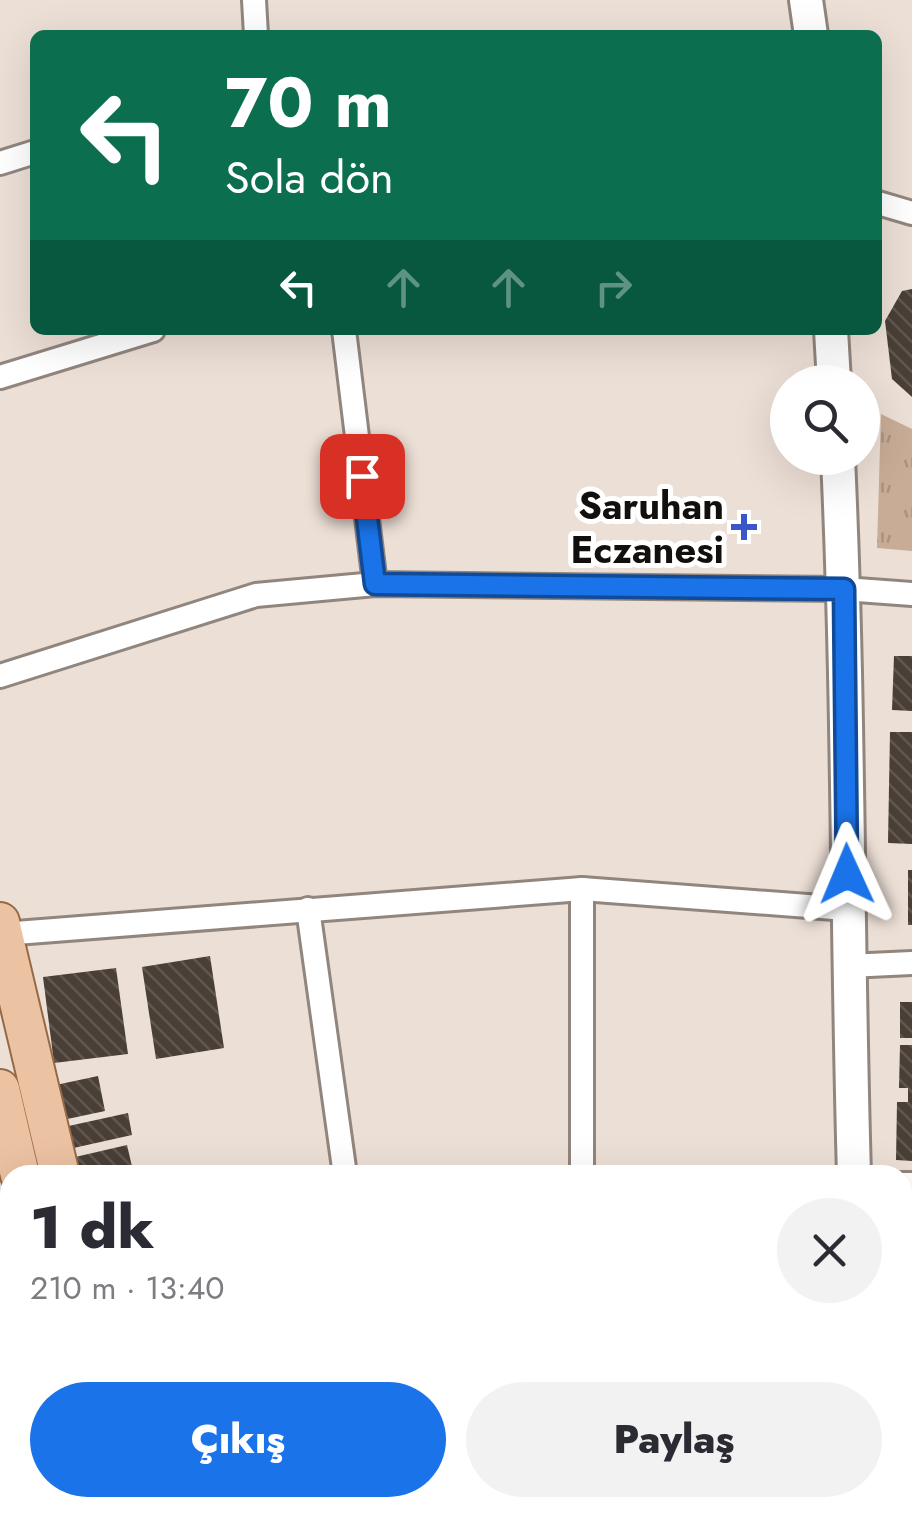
<!DOCTYPE html>
<html lang="tr">
<head>
<meta charset="utf-8">
<style>
	body { margin:0; font-family:Jost,sans-serif; background:#f2f2f3; color:#2b2b33; height:100vh; display:flex; flex-direction:column; font-size:38px; white-space:nowrap }
	* { box-sizing:border-box; margin:0 }
	p { font-size:32px; color:#7c7c81 }
	.icon { flex:none; width:55px; height:55px; fill:none; stroke:currentColor; stroke-width:2; stroke-linecap:round; stroke-linejoin:round }
	.map { position:relative; flex:1; overflow:hidden }
	.details { position:absolute; left:0px; top:1165px; width:912px; height:352px; display:flex; flex-direction:column; background:#fff; border-radius:30px 30px 0 0; box-shadow:0 10px 40px #0002 }
	.details>* { flex:none }
	.top-card { position:absolute; left:30px; top:30px; width:852px; height:305px; border-radius:15px; box-shadow:0 10px 40px #0002; background:#0b6e4f; color:#fff; overflow:hidden }
	.tools { position:absolute; left:770px; top:365px; display:grid; gap:20px }
	.tools a { display:grid; place-items:center; width:110px; height:110px; border-radius:50%; background:#fff; box-shadow:0 10px 40px #0002; font-size:50px }
	.pin { position:absolute; display:grid; place-items:center; width:85px; height:85px; color:#fff; margin:-42px; border-radius:20px; box-shadow:0 5px 15px #0006 }
	.me { position:absolute; width:110px; margin:-55px; rotate:359deg; stroke-linejoin:round; filter:drop-shadow(0 0 8px #0008) }
	.turn { display:flex; align-items:center; gap:35px; height:210px; padding:0 30px; font-size:45px }
	.turn .icon { width:130px; height:130px; stroke-width:2.5 }
	.turn b { display:block; font-size:70px; line-height:85px }
	.lanes { display:flex; align-items:center; height:95px; padding:0 30px; background:#0003; justify-content:center; gap:50px; direction:ltr }
	.lanes .off { opacity:.35 }
	.round { display:grid; place-items:center; flex:none; width:105px; height:105px; border-radius:52px; background:#f2f2f3 }
	.head { display:flex; align-items:center; justify-content:space-between; height:170px; padding:0 30px }
	h1 { font-size:60px; font-weight:800; line-height:75px }
	.primary-button { display:flex; gap:20px; margin-top:auto; padding:20px 30px }
	.primary-button a { flex:1; height:115px; border-radius:60px; background:#1a73e8; color:#fff; font-size:40px; font-weight:800; line-height:115px; text-align:center }
	.primary-button a+a { background:#f2f2f3; color:#2b2b33 }
	.map>svg:first-child { display:block }
	.grass { fill:url(#grass-tufts) }
	.building { fill:url(#building-back-hatch) }
	.lines { fill:none; stroke-linecap:round; stroke-linejoin:round }
	.street-casing { stroke:#91867e; stroke-width:28 }
	.secondary-casing { stroke:#91867e; stroke-width:38 }
	.primary-casing { stroke:#966945; stroke-width:42 }
	.street { stroke:#fff; stroke-width:22 }
	.secondary { stroke:#fff; stroke-width:32 }
	.primary { stroke:#ebc2a2; stroke-width:38 }
	.route-casing { stroke:#114b97; stroke-width:25 }
	.route { stroke:#1a73e8; stroke-width:18 }
	.poi-dot { fill:#3b56c8; stroke:#fff; stroke-width:4 }
	.labels { text-anchor:middle; dominant-baseline:central; stroke-width:10; stroke-linejoin:round; paint-order:stroke }
	.poi-label { font-size:38px; font-weight:bold; fill:#130f0c; stroke:#fff; text-anchor:end }
</style>
</head>
<body>
<div class="map">
<svg width="912" height="1516" viewBox="0 0 912 1516">
	<defs>
		<pattern id="grass-tufts" width="24" height="20" patternUnits="userSpaceOnUse" patternTransform="scale(2.5)"><rect width="24" height="20" fill="#c8ac96"/><path d="M3 7l-1-3M5 7V3M7 7l1-3M15 17l-1-3M17 17v-4M19 17l1-3" fill="none" stroke="#ab9380"/></pattern>
		<pattern id="building-back-hatch" width="6" height="6" patternUnits="userSpaceOnUse" patternTransform="scale(2.5)"><rect width="6" height="6" fill="#493f37"/><path d="M-1 5l2 2M0 0l6 6M5-1l2 2" fill="none" stroke="#5f5750"/></pattern>
	</defs>
	<rect width="100%" height="100%" fill="#ecdfd6"/>
	<polygon class="grass" points="881,414 912,429 912,551 877,548"/>
	<g class="building">
		<polygon points="912,289 912,397 892,379 885,321 902,291"/>
		<polygon points="894,656 912,656 912,711 892,710"/>
		<polygon points="890,732 912,732 912,844 888,843"/>
		<rect x="908" y="870" width="4" height="55"/>
		<polygon points="210,956 224,1048 156,1059 142,967"/>
		<polygon points="116,968 128,1054 54,1063 43,977"/>
		<rect x="900" y="1002" width="12" height="36"/>
		<polygon points="900,1045 912,1045 912,1161 896,1160 897,1102 908,1102 908,1088 899,1088"/>
		<polygon points="98,1076 105,1111 58,1121 51,1086"/>
		<polygon points="128,1113 132,1135 69,1149 64,1127"/>
		<polygon points="127,1145 134,1175 75,1175 71,1158"/>
		<polygon points="153,1508 211,1508 189,1516 156,1516"/>
	</g>
	<g class="lines">
		<g class="street-casing">
			<g id="street">
				<polyline points="254,0 256,35"/>
				<polyline points="0,163 35,152"/>
				<polyline points="878,203 912,213"/>
				<polyline points="344,330 375,584"/>
				<polyline points="0,377 153,330"/>
				<polyline points="0,676 256,595 375,584 844,589 912,594"/>
				<polyline points="582,889 582,1175"/>
				<polyline points="308,909 345,1175"/>
				<polyline points="3,934 582,889 847,909"/>
				<polyline points="848,966 912,963"/>
				<polyline points="902,1184 912,1184"/>
				<polyline points="902,1404 912,1405"/>
				<polyline points="584,1508 584,1516"/>
			</g>
		</g>
		<g class="secondary-casing">
			<g id="secondary">
				<polyline points="806,0 811,35"/>
				<polyline points="831,330 834,382"/>
				<path d="M838,458C849,696 847,936 854,1175"/>
				<polyline points="853,1508 853,1516"/>
				<polyline points="332,1516 360,1510 405,1516"/>
			</g>
		</g>
		<g class="primary-casing">
			<g id="primary">
				<polyline points="0,922 60,1175"/>
				<polyline points="0,1089 20,1175"/>
				<polyline points="91,1508 93,1516"/>
				<polyline points="138,1508 140,1516"/>
			</g>
		</g>
		<use href="#street" class="street"/>
		<use href="#secondary" class="secondary"/>
		<use href="#primary" class="primary"/>
	</g>
	<g class="lines">
		<g class="route-casing">
			<polyline id="route" points="362,476 375,584 844,589 847,874"/>
		</g>
		<use href="#route" class="route"/>
	</g>
	<path class="poi-dot" d="M739 512h10v10h10v10h-10v10h-10v-10h-10v-10h10z"/>
	<g class="labels">
		<g class="poi-label">
			<text x="724" y="505">Saruhan<tspan x="724" dy="44">Eczanesi</tspan></text>
		</g>
	</g>
</svg>
<div class="tools">
<a><svg class="icon" aria-label="search" viewBox="0 0 24 24"><circle cx="10" cy="10" r="6"/><path d="M15 15l6 6"/></svg></a>
</div>
<div class="pin" style="left:362px;top:476px;background:#d93025"><svg class="icon" aria-label="arrive" viewBox="0 0 24 24"><path d="M6 21V4h12l-3 4 3 4H6"/></svg></div>
<svg class="me" style="left:847px;top:874px" viewBox="-20 -20 40 40"><path d="M0-17L14 15 0 8-14 15z" fill="#1a73e8" stroke="#fff" stroke-width="4"/></svg>
<div class="top-card">
<div class="turn"><svg class="icon" aria-label="left" viewBox="0 0 24 24"><path d="M17 20v-9H6M10 6l-5 5 5 5"/></svg><div><b>70 m</b>Sola dön</div></div>
<div class="lanes"><svg class="icon" aria-label="left" viewBox="0 0 24 24"><path d="M17 20v-9H6M10 6l-5 5 5 5"/></svg><svg class="icon off" aria-label="ahead" viewBox="0 0 24 24"><path d="M12 20V5M6 11l6-6 6 6"/></svg><svg class="icon off" aria-label="ahead" viewBox="0 0 24 24"><path d="M12 20V5M6 11l6-6 6 6"/></svg><svg class="icon off" aria-label="right" viewBox="0 0 24 24"><path d="M7 20v-9h11M14 6l5 5-5 5"/></svg></div>
</div>
<section class="details">
<div class="head"><div><h1>1 dk</h1><p>210 m · 13:40</p></div><a class="round"><svg class="icon" aria-label="close" viewBox="0 0 24 24"><path d="M6 6l12 12M18 6L6 18"/></svg></a></div>
<div class="primary-button"><a>Çıkış</a><a>Paylaş</a></div>
</section>
</div>
</body>
</html>
